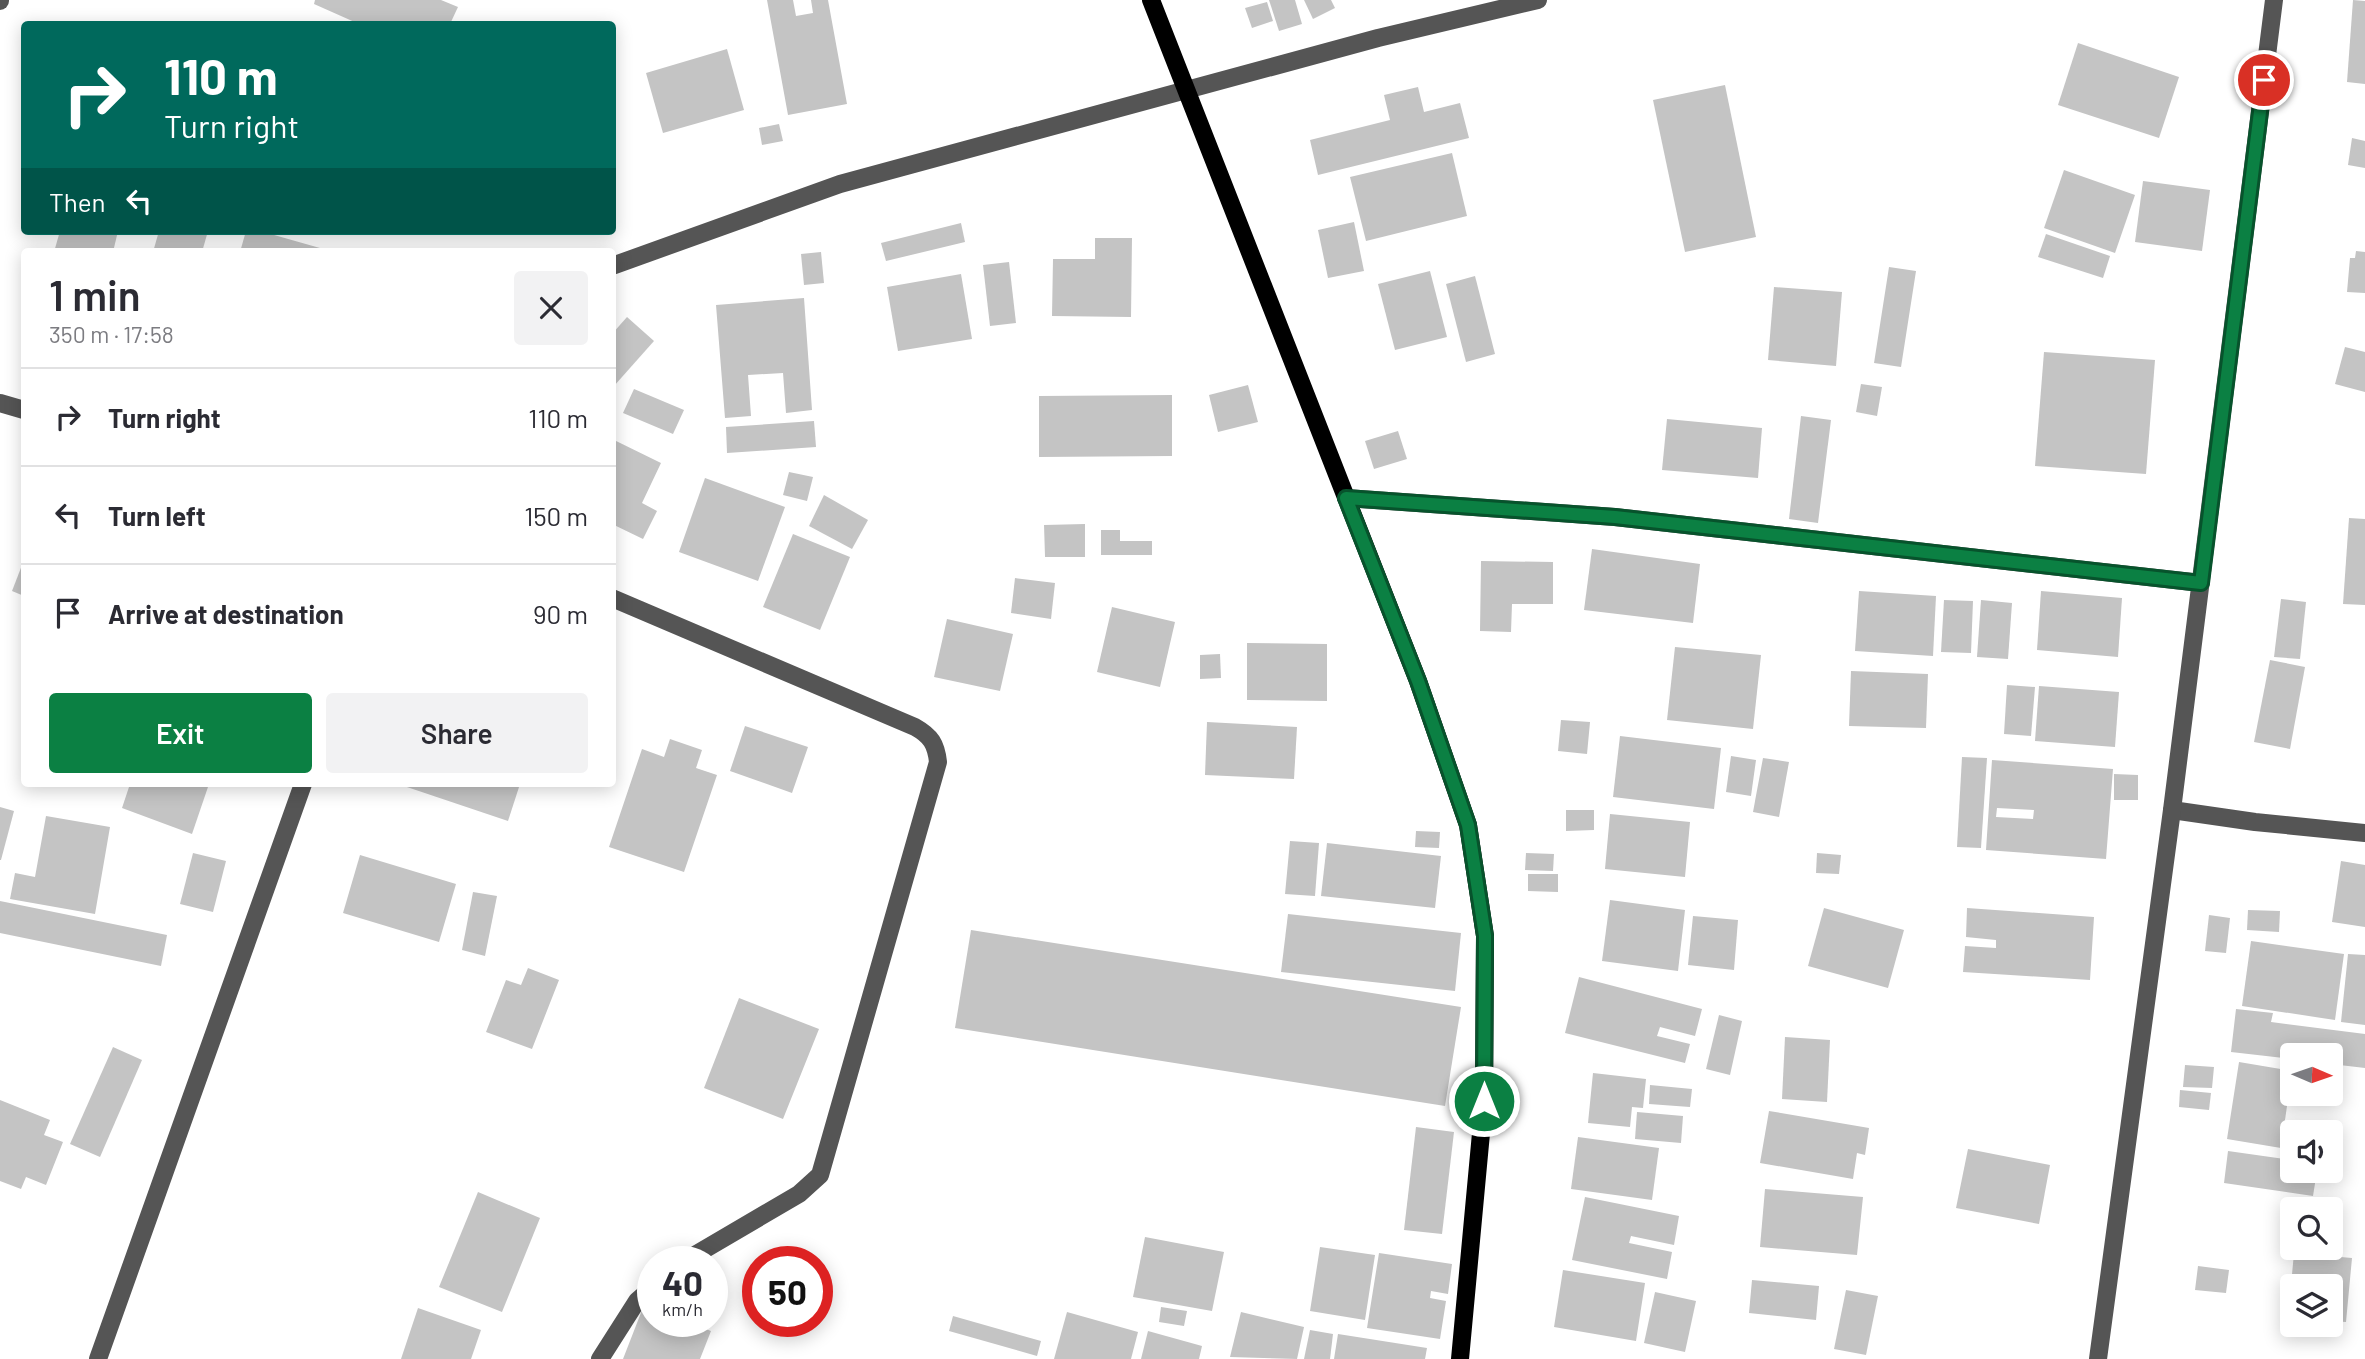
<!DOCTYPE html>
<html lang="en">
<head>
<meta charset="utf-8">
<style>
	body { margin:0; font-family:Barlow,sans-serif; background:#f2f2f3; color:#2b2b33; height:100vh; display:flex; flex-direction:column; font-size:26px; white-space:nowrap }
	* { box-sizing:border-box; margin:0 }
	p { font-size:23px; color:#7c7c81 }
	.icon { flex:none; width:38px; height:38px; fill:none; stroke:currentColor; stroke-width:2; stroke-linecap:round; stroke-linejoin:round }
	.map { position:relative; flex:1; overflow:hidden }
	.details { position:absolute; left:21px; top:248px; width:595px; height:539px; display:flex; flex-direction:column; background:#fff; border-radius:7px; box-shadow:0 4px 18px #0003 }
	.details>* { flex:none }
	.top-card { position:absolute; left:21px; top:21px; width:595px; height:214px; border-radius:7px; box-shadow:0 4px 18px #0003; background:#00695c; color:#fff; overflow:hidden }
	.needle { width:46px; rotate:92deg }
	.fabs { position:absolute; left:2280px; top:1043px; display:grid; gap:14px }
	.fabs a { display:grid; place-items:center; width:63px; height:63px; border-radius:7px; background:#fff; box-shadow:0 4px 18px #0003; font-size:35px }
	.speed { position:absolute; left:637px; top:1246px; display:flex; gap:14px; font-size:35px; font-weight:700; text-align:center }
	.speed>* { display:grid; place-content:center; width:91px; height:91px; border-radius:50%; background:#fff; box-shadow:0 4px 18px #0003; line-height:1 }
	.speed small { font-size:18px; font-weight:400 }
	.speed .limit { border:10px solid #d22; background:#fff; color:#111 }
	.pin { position:absolute; display:grid; place-items:center; width:60px; height:60px; color:#fff; margin:-30px; border:4px solid #fff; border-radius:50%; box-shadow:0 2px 7px #0007 }
	.me { position:absolute; width:77px; margin:-38px; rotate:0deg; stroke-linejoin:round; filter:drop-shadow(0 0 5px #0008) }
	.turn { display:flex; align-items:center; gap:24px; height:147px; padding:0 28px; font-size:32px }
	.turn .icon { width:91px; height:91px; stroke-width:2.5 }
	.turn b { display:block; font-size:49px; line-height:60px }
	.then { display:flex; align-items:center; height:66px; padding:0 28px; background:#0003; gap:14px; font-size:26px }
	.round { display:grid; place-items:center; flex:none; width:74px; height:74px; border-radius:7px; background:#f2f2f3 }
	.summary { display:flex; align-items:center; justify-content:space-between; height:119px; padding:0 28px }
	h1 { font-size:42px; font-weight:600; line-height:52px }
	.action { display:flex; gap:14px; margin-top:auto; padding:14px 28px }
	.action a { flex:1; height:80px; border-radius:7px; background:#0b8043; color:#fff; font-size:28px; font-weight:600; line-height:80px; text-align:center }
	.action a+a { background:#f2f2f3; color:#2b2b33 }
	ul { padding:0; list-style:none }
	li { display:flex; align-items:center; gap:21px; height:98px; padding:0 28px; border-top:2px solid #e1e1e2 }
	li div { flex:1 }
	li b { display:block; font-size:26px }
	li em { font-style:normal }
	.map>svg:first-child { display:block }
	.building { fill:#c4c4c4; fill-rule:evenodd }
	.lines { fill:none; stroke-linecap:round; stroke-linejoin:round }
	.minor { stroke:#555; stroke-width:18 }
	.major { stroke:#000; stroke-width:18 }
	.route-casing { stroke:#07532c; stroke-width:18 }
	.route { stroke:#0b8043; stroke-width:12 }
</style>
</head>
<body>
<div class="map">
<svg width="2365" height="1359" viewBox="0 0 2365 1359">
	<rect width="100%" height="100%" fill="#fff"/>
	<g class="building">
		<polygon points="315,0 441,0 458,7 450,24 359,24 314,4"/>
		<polygon points="767,0 793,0 796,16 813,13 811,0 828,0 847,104 788,115"/>
		<polygon points="1269,0 1295,0 1302,24 1279,31"/>
		<polygon points="1304,0 1331,0 1335,8 1313,19"/>
		<polygon points="2353,0 2365,1 2365,84 2347,82"/>
		<polygon points="1267,2 1273,21 1252,28 1245,8"/>
		<polygon points="2078,43 2179,77 2159,138 2058,105"/>
		<polygon points="727,49 744,110 663,133 646,73"/>
		<polygon points="1725,85 1756,237 1685,252 1653,100"/>
		<polygon points="1418,87 1424,112 1460,103 1469,138 1318,175 1310,140 1390,120 1384,95"/>
		<polygon points="779,124 783,141 762,145 759,128"/>
		<polygon points="2352,138 2365,141 2365,168 2348,165"/>
		<polygon points="1452,153 1467,216 1366,241 1350,177"/>
		<polygon points="2064,170 2135,195 2115,253 2044,228"/>
		<polygon points="2143,181 2210,190 2202,251 2135,242"/>
		<polygon points="1354,222 1364,271 1328,278 1318,230"/>
		<polygon points="961,223 965,242 886,261 881,243"/>
		<polygon points="60,231 118,231 113,252 54,252"/>
		<polygon points="159,231 208,231 202,252 153,252"/>
		<polygon points="246,231 260,231 334,252 240,252"/>
		<polygon points="2046,234 2110,256 2103,278 2038,257"/>
		<polygon points="1095,238 1132,238 1131,317 1052,316 1053,259 1095,259"/>
		<polygon points="2356,251 2365,252 2365,293 2347,292 2350,258 2355,258"/>
		<polygon points="821,252 824,283 804,285 801,254"/>
		<polygon points="1009,262 1016,323 990,326 983,265"/>
		<polygon points="1889,267 1916,271 1901,367 1874,363"/>
		<polygon points="1430,271 1447,337 1395,350 1378,284"/>
		<polygon points="961,274 972,339 898,351 887,287"/>
		<polygon points="1475,276 1495,354 1466,362 1446,284"/>
		<polygon points="1774,287 1842,292 1836,366 1768,360"/>
		<polygon points="804,298 812,410 786,413 783,373 748,375 751,416 725,418 716,305"/>
		<polygon points="627,317 654,341 614,386 612,334"/>
		<polygon points="2345,347 2365,352 2365,392 2335,384"/>
		<polygon points="2044,352 2155,360 2146,474 2035,466"/>
		<polygon points="1861,384 1882,387 1877,416 1856,412"/>
		<polygon points="1248,385 1258,422 1218,432 1209,395"/>
		<polygon points="634,389 684,410 673,434 623,413"/>
		<polygon points="1172,395 1172,456 1039,457 1039,396"/>
		<polygon points="1801,416 1831,420 1818,523 1789,519"/>
		<polygon points="1667,419 1762,428 1758,478 1662,470"/>
		<polygon points="814,421 816,447 727,453 726,427"/>
		<polygon points="1398,431 1407,459 1374,469 1365,441"/>
		<polygon points="612,439 661,463 642,503 657,511 643,539 612,524"/>
		<polygon points="789,472 813,477 807,501 783,495"/>
		<polygon points="705,478 785,507 758,581 679,552"/>
		<polygon points="824,495 868,520 852,549 809,526"/>
		<polygon points="2349,518 2365,519 2365,605 2343,604"/>
		<polygon points="1085,524 1085,557 1045,557 1044,525"/>
		<polygon points="1101,530 1120,530 1120,541 1152,541 1152,555 1101,555"/>
		<polygon points="793,534 850,557 820,630 763,607"/>
		<polygon points="1592,549 1700,564 1693,623 1584,610"/>
		<polygon points="24,560 24,596 12,591"/>
		<polygon points="1481,561 1553,562 1553,604 1512,604 1511,632 1480,631"/>
		<polygon points="1015,578 1055,583 1051,619 1011,613"/>
		<polygon points="1859,591 1936,596 1933,656 1855,651"/>
		<polygon points="2041,591 2122,598 2118,657 2037,650"/>
		<polygon points="2281,599 2306,602 2300,659 2274,657"/>
		<polygon points="1944,600 1973,601 1971,653 1941,652"/>
		<polygon points="1981,600 2012,603 2008,659 1977,657"/>
		<polygon points="1112,607 1175,622 1160,687 1097,672"/>
		<polygon points="947,619 1013,634 1000,691 934,677"/>
		<polygon points="1247,643 1327,644 1327,701 1247,700"/>
		<polygon points="1675,647 1761,655 1753,729 1667,720"/>
		<polygon points="1220,654 1221,678 1200,679 1200,655"/>
		<polygon points="2270,660 2305,667 2290,749 2254,742"/>
		<polygon points="1851,671 1928,674 1926,728 1849,726"/>
		<polygon points="2007,685 2035,687 2031,736 2004,734"/>
		<polygon points="2039,686 2119,692 2115,747 2035,741"/>
		<polygon points="1561,720 1590,722 1587,754 1558,751"/>
		<polygon points="1207,722 1297,727 1294,779 1205,775"/>
		<polygon points="745,726 808,747 792,793 730,771"/>
		<polygon points="1620,736 1721,748 1714,809 1613,797"/>
		<polygon points="670,739 702,750 696,768 717,775 684,872 609,847 642,749 664,757"/>
		<polygon points="1731,756 1756,760 1751,796 1726,792"/>
		<polygon points="1962,757 1987,758 1981,848 1957,847"/>
		<polygon points="1763,758 1789,762 1779,817 1753,812"/>
		<path d="M1992,760L2113,769L2106,859L1986,850ZM1997,808L2034,810L2033,819L1996,817Z"/>
		<polygon points="2114,774 2138,775 2138,800 2114,800"/>
		<polygon points="130,784 209,784 192,834 122,808"/>
		<polygon points="398,784 520,784 508,821"/>
		<polygon points="0,807 14,811 1,860 0,860"/>
		<polygon points="1566,810 1594,810 1594,830 1566,831"/>
		<polygon points="1610,814 1690,822 1685,877 1605,869"/>
		<polygon points="46,816 110,827 95,914 10,899 15,873 35,877"/>
		<polygon points="1416,831 1440,832 1439,848 1415,847"/>
		<polygon points="1290,841 1319,843 1315,896 1285,894"/>
		<polygon points="1327,843 1441,856 1435,908 1321,896"/>
		<polygon points="193,853 226,861 213,912 180,904"/>
		<polygon points="1526,853 1554,854 1553,871 1525,870"/>
		<polygon points="1817,853 1841,855 1839,874 1816,873"/>
		<polygon points="360,855 456,884 439,942 343,913"/>
		<polygon points="2341,861 2365,865 2365,927 2332,922"/>
		<polygon points="1528,874 1558,874 1558,892 1528,891"/>
		<polygon points="473,892 497,896 485,956 462,950"/>
		<polygon points="1610,900 1685,910 1678,971 1602,961"/>
		<polygon points="0,901 167,935 161,966 0,933"/>
		<polygon points="1824,908 1904,930 1888,988 1808,966"/>
		<polygon points="1967,908 2094,917 2090,980 1963,972 1965,946 1996,948 1996,940 1966,937"/>
		<polygon points="2248,910 2280,911 2279,932 2247,930"/>
		<polygon points="1288,914 1461,933 1455,991 1281,972"/>
		<polygon points="2209,915 2230,918 2226,953 2205,951"/>
		<polygon points="1693,916 1738,920 1734,970 1688,965"/>
		<polygon points="971,930 1461,1007 1445,1106 955,1028"/>
		<polygon points="2251,941 2344,954 2335,1020 2242,1006"/>
		<polygon points="2348,954 2365,955 2365,1025 2341,1022"/>
		<polygon points="528,968 559,980 532,1049 486,1032 506,980 521,985"/>
		<polygon points="1579,977 1702,1009 1695,1036 1660,1027 1657,1036 1690,1044 1685,1063 1565,1033"/>
		<polygon points="739,998 819,1029 783,1119 704,1088"/>
		<polygon points="2236,1009 2273,1013 2271,1022 2365,1034 2365,1068 2331,1064 2331,1055 2292,1055 2292,1059 2231,1052"/>
		<polygon points="1719,1015 1742,1021 1730,1075 1706,1069"/>
		<polygon points="1785,1037 1830,1040 1827,1102 1782,1099"/>
		<polygon points="113,1047 142,1060 100,1157 70,1144"/>
		<polygon points="2239,1062 2292,1071 2281,1148 2227,1139"/>
		<polygon points="2185,1065 2214,1067 2212,1088 2183,1087"/>
		<polygon points="1593,1073 1646,1079 1643,1108 1632,1107 1630,1127 1588,1123"/>
		<polygon points="1650,1085 1692,1089 1690,1107 1649,1104"/>
		<polygon points="2180,1090 2211,1093 2209,1110 2179,1107"/>
		<polygon points="0,1100 50,1120 44,1135 63,1142 46,1185 26,1177 21,1189 0,1181"/>
		<polygon points="1769,1111 1869,1128 1865,1155 1857,1153 1853,1179 1760,1163"/>
		<polygon points="1637,1112 1683,1116 1681,1143 1635,1139"/>
		<polygon points="1416,1127 1454,1132 1442,1234 1404,1230"/>
		<polygon points="1578,1137 1659,1148 1652,1200 1571,1189"/>
		<polygon points="1968,1149 2050,1165 2039,1224 1956,1208"/>
		<polygon points="2228,1151 2292,1160 2292,1171 2317,1171 2313,1196 2224,1183"/>
		<polygon points="1765,1189 1863,1197 1857,1255 1760,1247"/>
		<polygon points="478,1192 540,1218 502,1312 439,1287"/>
		<polygon points="1585,1197 1679,1216 1674,1245 1631,1236 1629,1243 1672,1252 1667,1279 1572,1260"/>
		<polygon points="1145,1237 1224,1252 1212,1311 1133,1297"/>
		<polygon points="1320,1247 1375,1255 1365,1320 1310,1311"/>
		<polygon points="1379,1253 1452,1264 1448,1294 1431,1291 1430,1298 1446,1301 1440,1339 1367,1328"/>
		<polygon points="2294,1253 2352,1258 2346,1322 2331,1321 2331,1286 2292,1286 2292,1318 2288,1317"/>
		<polygon points="2198,1266 2229,1270 2226,1293 2195,1290"/>
		<polygon points="1563,1270 1645,1283 1636,1341 1554,1327"/>
		<polygon points="1752,1280 1819,1286 1816,1320 1749,1313"/>
		<polygon points="1846,1290 1878,1296 1866,1355 1834,1349"/>
		<polygon points="1655,1292 1696,1301 1685,1352 1644,1343"/>
		<polygon points="644,1305 653,1309 653,1321 686,1321 711,1331 700,1359 623,1359"/>
		<polygon points="1161,1307 1187,1311 1184,1326 1159,1322"/>
		<polygon points="418,1308 481,1330 471,1359 401,1359"/>
		<polygon points="1067,1312 1138,1332 1131,1359 1054,1359"/>
		<polygon points="1241,1312 1304,1327 1297,1359 1230,1357"/>
		<polygon points="953,1316 1041,1341 1037,1356 949,1331"/>
		<polygon points="1310,1330 1333,1334 1330,1359 1304,1359"/>
		<polygon points="1148,1331 1202,1346 1199,1359 1141,1359"/>
		<polygon points="1338,1334 1427,1348 1425,1359 1334,1359"/>
	</g>
	<g class="lines">
		<g class="minor">
			<polyline points="0,1 0,0"/>
			<polyline points="612,266 840,184 1378,38 1538,0"/>
			<polyline points="0,403 24,410"/>
			<polyline points="1346,498 1615,517 2201,583"/>
			<path d="M612,598L915,727C931,736 936,744 938,762L820,1175L799,1194L683,1262"/>
			<polyline points="2172,810 2255,822 2365,833"/>
			<polyline points="98,1359 303,784"/>
			<polyline points="600,1359 637,1301 653,1287"/>
			<polyline points="2098,1359 2172,810 2274,0"/>
		</g>
		<polyline class="major" points="1151,0 1418,681 1468,825 1485,936 1484,1101 1460,1359"/>
	</g>
	<g class="lines">
		<g class="route-casing">
			<polyline id="route" points="1484,1101 1485,936 1468,825 1418,681 1346,498 1615,517 2201,583 2264,80"/>
		</g>
		<use href="#route" class="route"/>
	</g>
</svg>
<div class="fabs">
<a><svg class="needle" viewBox="-14 -14 28 28"><path d="M0-13l5 13h-10z" fill="#e53935"/><path d="M0 13l5-13h-10z" fill="#7c7c81"/></svg></a>
<a><svg class="icon" aria-label="sound" viewBox="0 0 24 24"><path d="M4 9h4l5-4v14l-5-4H4zM17 9q2 3 0 6"/></svg></a>
<a><svg class="icon" aria-label="search" viewBox="0 0 24 24"><circle cx="10" cy="10" r="6"/><path d="M15 15l6 6"/></svg></a>
<a><svg class="icon" aria-label="layers" viewBox="0 0 24 24"><path d="M12 4l9 5-9 5-9-5zM3 14l9 5 9-5"/></svg></a>
</div>
<div class="speed"><div>40<small>km/h</small></div><div class="limit">50</div></div>
<div class="pin" style="left:2264px;top:80px;background:#d93025"><svg class="icon" aria-label="arrive" viewBox="0 0 24 24"><path d="M6 21V4h12l-3 4 3 4H6"/></svg></div>
<svg class="me" style="left:1484px;top:1101px" viewBox="-20 -20 40 40"><circle r="17" fill="#0b8043" stroke="#fff" stroke-width="3"/><path d="M0-11L8 9 0 5-8 9z" fill="#fff"/></svg>
<div class="top-card">
<div class="turn"><svg class="icon" aria-label="right" viewBox="0 0 24 24"><path d="M7 20v-9h11M14 6l5 5-5 5"/></svg><div><b>110 m</b>Turn right</div></div>
<div class="then">Then<svg class="icon" aria-label="left" viewBox="0 0 24 24"><path d="M17 20v-9H6M10 6l-5 5 5 5"/></svg></div>
</div>
<section class="details">
<div class="summary"><div><h1>1 min</h1><p>350 m · 17:58</p></div><a class="round"><svg class="icon" aria-label="close" viewBox="0 0 24 24"><path d="M6 6l12 12M18 6L6 18"/></svg></a></div>
<ul>
<li><svg class="icon" aria-label="right" viewBox="0 0 24 24"><path d="M7 20v-9h11M14 6l5 5-5 5"/></svg><div><b>Turn right</b></div><em>110 m</em></li>
<li><svg class="icon" aria-label="left" viewBox="0 0 24 24"><path d="M17 20v-9H6M10 6l-5 5 5 5"/></svg><div><b>Turn left</b></div><em>150 m</em></li>
<li><svg class="icon" aria-label="arrive" viewBox="0 0 24 24"><path d="M6 21V4h12l-3 4 3 4H6"/></svg><div><b>Arrive at destination</b></div><em>90 m</em></li>
</ul>
<div class="action"><a>Exit</a><a>Share</a></div>
</section>
</div>
</body>
</html>
